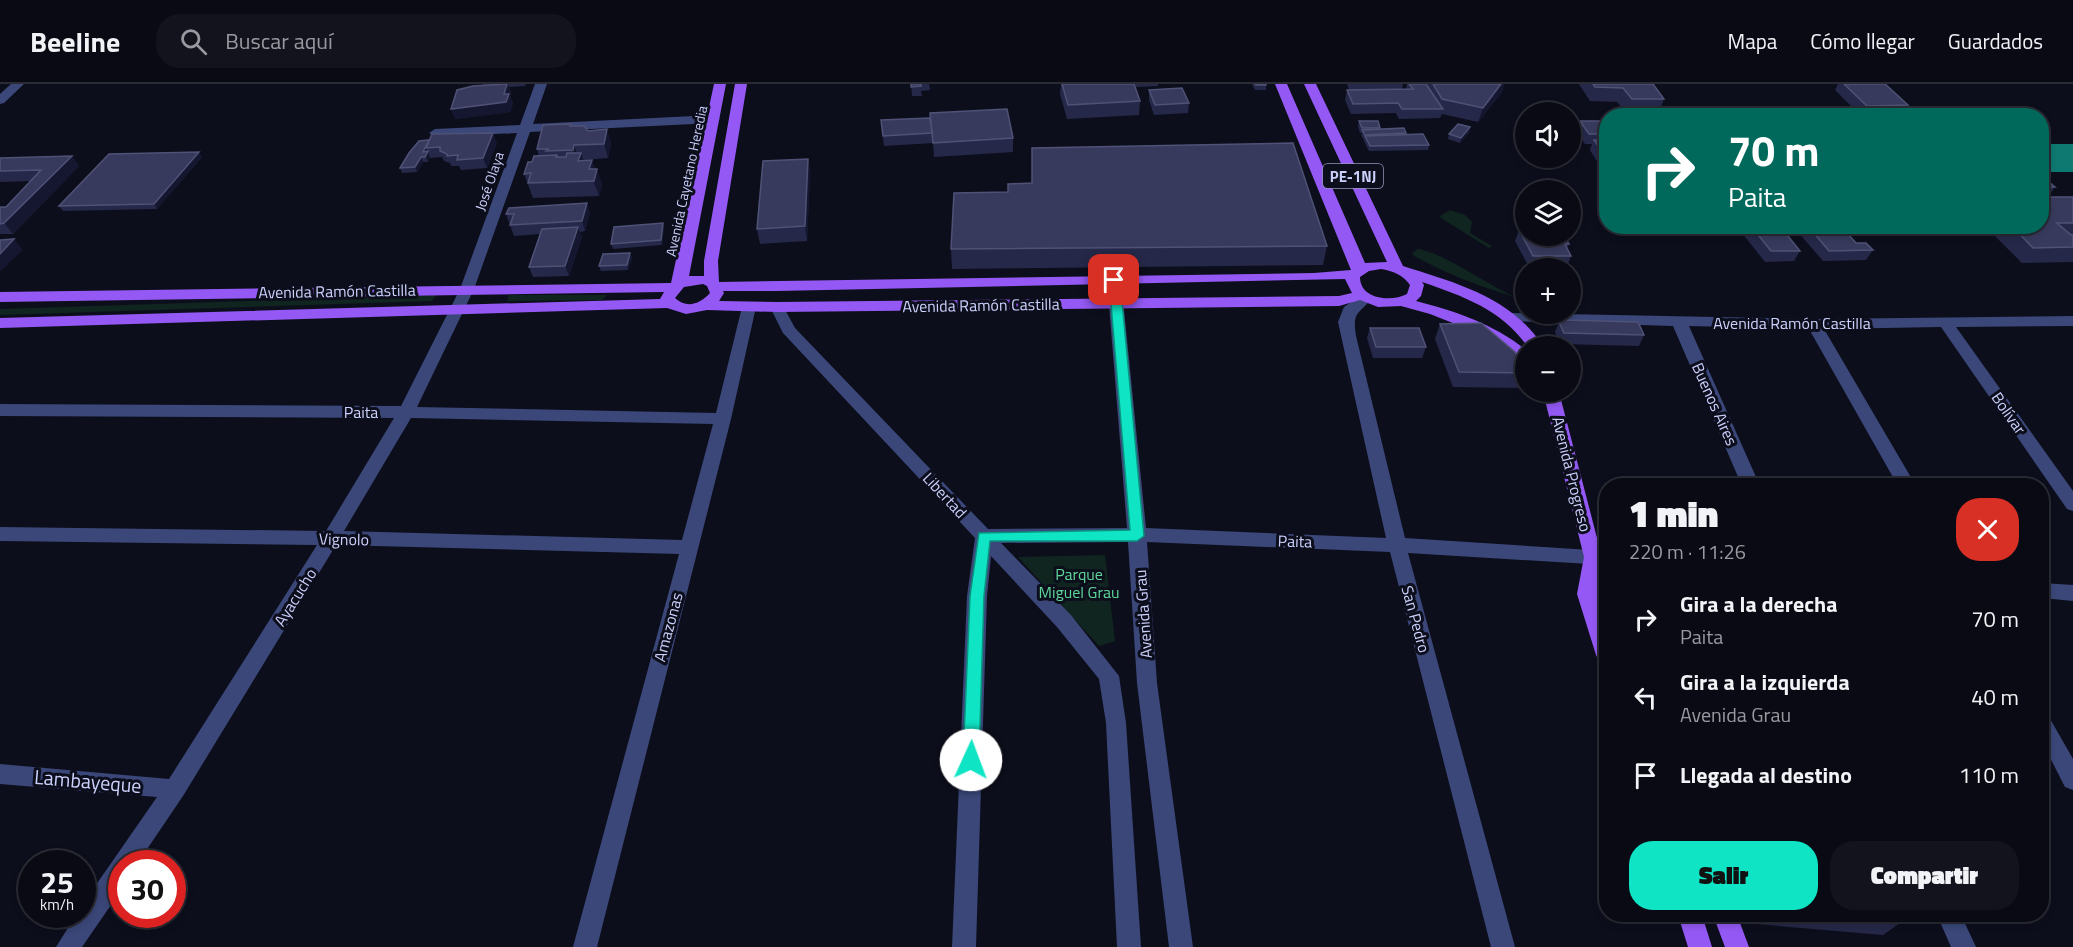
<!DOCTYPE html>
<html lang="es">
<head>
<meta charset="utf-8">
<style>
	body { margin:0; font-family:"Titillium Web",sans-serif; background:#13131e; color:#f1f3f6; height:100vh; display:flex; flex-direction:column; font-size:22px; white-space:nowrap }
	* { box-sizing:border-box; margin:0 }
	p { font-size:20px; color:#999aa0 }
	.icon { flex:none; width:33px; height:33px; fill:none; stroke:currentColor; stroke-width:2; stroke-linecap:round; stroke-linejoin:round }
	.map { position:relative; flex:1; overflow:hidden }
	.drawer { position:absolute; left:1599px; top:394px; width:450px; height:444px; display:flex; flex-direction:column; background:#0a0a15; border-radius:24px; box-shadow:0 3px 9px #0003,0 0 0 2px #2a2b34 }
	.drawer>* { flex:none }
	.guide { position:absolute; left:1599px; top:24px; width:450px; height:126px; border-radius:24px; box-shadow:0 3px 9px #0003,0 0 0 2px #2a2b34; background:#00695c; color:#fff; overflow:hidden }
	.tools { position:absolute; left:1515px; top:18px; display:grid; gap:12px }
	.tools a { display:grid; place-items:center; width:66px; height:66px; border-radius:50%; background:#0a0a15; box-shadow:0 3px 9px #0003,0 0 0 2px #2a2b34; font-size:30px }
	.speed { position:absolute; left:18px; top:766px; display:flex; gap:12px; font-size:30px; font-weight:700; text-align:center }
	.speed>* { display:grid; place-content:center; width:78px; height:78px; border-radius:50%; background:#0a0a15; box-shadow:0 3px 9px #0003,0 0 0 2px #2a2b34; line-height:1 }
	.speed small { font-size:15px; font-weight:400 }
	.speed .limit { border:9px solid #d22; background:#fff; color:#111 }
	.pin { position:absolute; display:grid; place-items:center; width:51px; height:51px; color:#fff; margin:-26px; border-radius:12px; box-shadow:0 3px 9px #0006 }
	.me { position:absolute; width:66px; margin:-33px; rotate:2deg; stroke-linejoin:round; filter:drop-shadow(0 0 4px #0008) }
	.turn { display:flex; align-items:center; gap:21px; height:126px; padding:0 30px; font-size:27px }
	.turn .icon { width:78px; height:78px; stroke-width:2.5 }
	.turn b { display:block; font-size:42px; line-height:51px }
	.round { display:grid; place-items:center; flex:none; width:63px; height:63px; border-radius:24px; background:#13131e }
	.head { display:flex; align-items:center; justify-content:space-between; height:102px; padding:0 30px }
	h1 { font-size:36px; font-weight:800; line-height:45px }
	.action { display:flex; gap:12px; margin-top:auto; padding:12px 30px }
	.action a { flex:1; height:69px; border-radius:24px; background:#0fe4c5; color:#111; font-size:24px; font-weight:800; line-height:69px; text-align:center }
	.action a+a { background:#13131e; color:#f1f3f6 }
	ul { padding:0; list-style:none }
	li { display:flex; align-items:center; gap:18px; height:78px; padding:0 30px }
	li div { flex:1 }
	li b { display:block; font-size:22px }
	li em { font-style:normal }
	header { display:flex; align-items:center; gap:36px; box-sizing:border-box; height:84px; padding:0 30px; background:#0a0a15; border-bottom:2px solid #2a2b34 }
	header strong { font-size:28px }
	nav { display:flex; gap:33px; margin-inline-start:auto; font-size:21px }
	.search { width:420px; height:54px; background:#13131e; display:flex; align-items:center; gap:15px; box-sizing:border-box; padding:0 21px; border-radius:24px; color:#999aa0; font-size:22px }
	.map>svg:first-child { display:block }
	.green { fill:#10251f }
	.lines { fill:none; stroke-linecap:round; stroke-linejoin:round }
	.taxiway { fill:#0e7970; fill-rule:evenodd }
	.minor { fill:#3a4778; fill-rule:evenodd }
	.major { fill:#9459f4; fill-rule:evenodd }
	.wall { fill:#262849 }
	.shaded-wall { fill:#15162f }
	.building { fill:#383a5d; stroke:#4f5276; stroke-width:1.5 }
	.route { fill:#0fe4c5; stroke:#0a9480; stroke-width:1.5 }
	.labels { text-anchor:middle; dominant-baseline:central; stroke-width:6; stroke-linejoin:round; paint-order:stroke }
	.far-street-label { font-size:14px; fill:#cbd1fc; stroke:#0d0e1c }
	.shield { fill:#0d0e1c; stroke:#9296b9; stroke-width:1.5 }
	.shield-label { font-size:15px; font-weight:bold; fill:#cbd1fc }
	.street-label { font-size:16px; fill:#cbd1fc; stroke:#0d0e1c }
	.park-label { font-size:16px; fill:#5dd69a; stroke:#0d0e1c }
	.near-street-label { font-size:20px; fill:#cbd1fc; stroke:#0d0e1c }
</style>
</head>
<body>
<header>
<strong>Beeline</strong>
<div class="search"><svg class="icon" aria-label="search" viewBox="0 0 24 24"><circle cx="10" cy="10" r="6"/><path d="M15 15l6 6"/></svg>Buscar aquí</div>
<nav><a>Mapa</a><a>Cómo llegar</a><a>Guardados</a></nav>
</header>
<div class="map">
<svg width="2073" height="863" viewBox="0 0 2073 863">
	<rect width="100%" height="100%" fill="#0d0e1c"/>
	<g class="green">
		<polygon points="1450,126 1465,131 1472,138 1470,149 1492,162 1489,164 1441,134 1440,132"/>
		<path d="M1418,165C1442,168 1488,201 1515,213C1479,202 1447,190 1414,172L1412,169Z"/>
		<polygon points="436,211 432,217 0,231 0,225"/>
		<polygon points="509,211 607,211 602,216 507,217"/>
		<polygon points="1105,471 1115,557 1099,562 1018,473"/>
	</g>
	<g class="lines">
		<rect class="taxiway" x="2042" y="60" width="31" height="28"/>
		<g class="minor">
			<polygon points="11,0 24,0 4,19 0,20 0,10"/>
			<path d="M535,0H547L533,40L714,31L720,35L714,39L530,48L474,205L417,323L716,329L742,223L749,218L756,223L731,335L597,863H573L679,470L336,461L183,712L137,780H122V805L82,863H56L76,831H82V821L157,713L0,700V680L169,695L317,461L0,457V443L326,447L394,334L0,332V320L401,322L460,205L517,49L435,53L429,49L435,45L520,41ZM411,334L713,340L682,456L344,447Z"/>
			<path d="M1114,192L1121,196L1146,444L1386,454L1338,238L1344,223L1366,208L1373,213C1359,231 1352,226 1356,252L1405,454L1606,467V481L1408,469L1515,863H1491L1390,468L1147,458L1157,599L1193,863H1169L1137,599L1128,458L1001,459L1071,531L1119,592L1126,639L1141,863H1117L1106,639L1099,595L1057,543L991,472L987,512L976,863H952L967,512L975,454L783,249L770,223L772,220H782L795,244L988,445L1127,444L1107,196Z"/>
			<polygon points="1511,229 1814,235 2073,232 2073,242 1956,243 2073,407 2073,427 2067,425 1941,243 1824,245 1916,402 1898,402 1809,245 1689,242 1760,402 1742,402 1673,242 1506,237 1503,234"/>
			<polygon points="2042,499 2073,501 2073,517 2042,514"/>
			<polygon points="2042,630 2049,633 2073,675 2073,706 2065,703 2042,658"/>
			<polygon points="1937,831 1961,831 1976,863 1951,863"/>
		</g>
		<g class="major">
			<path d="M714,0H726L689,192H704V177L735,0H747L718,177L719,198L1314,189L1351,186L1275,0H1287L1365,179L1387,178L1304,0H1316L1403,182C1456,199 1511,213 1543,262H1527C1502,226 1463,212 1422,198L1424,201L1421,212L1416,217C1455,227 1494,240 1526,266V279L1478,249L1430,230L1401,222L1378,223L1360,216L1339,222L777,228L707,226L686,230L667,224L0,244V234L660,215L664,208L0,218V208L671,199ZM1381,185C1393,187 1403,191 1410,201L1407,210C1392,218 1360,216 1360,193L1369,187ZM1345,195L1352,209L1339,212L777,218L719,217L724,209L723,207H777ZM703,200L707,202L710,209C700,220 687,225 675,214L684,203Z"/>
			<polygon points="1543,308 1559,308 1602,473 1606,481 1606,505 1598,501 1597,510 1606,541 1606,579 1599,577 1596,571 1577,510 1584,473"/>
			<polygon points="1678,831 1702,831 1712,863 1688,863"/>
			<polygon points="1713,831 1737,831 1749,863 1725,863"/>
		</g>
	</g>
	<g class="wall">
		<polygon points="483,0 526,0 525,2 509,3 511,9 510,12 513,19 510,28 455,35 484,2"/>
		<polygon points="911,0 929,0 930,6 921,7 922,12 912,12"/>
		<polygon points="1061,0 1158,0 1158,2 1135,3 1140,17 1139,31 1067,35 1060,10"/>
		<polygon points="1252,0 1266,0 1266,6 1255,6"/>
		<polygon points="1347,0 1403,0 1402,5 1406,5 1407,0 1504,0 1502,8 1478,38 1442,30 1440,34 1399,35 1396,29 1351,30 1345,16 1347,6 1349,6"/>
		<polygon points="1579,0 1653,0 1664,15 1659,28 1711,32 1653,32 1654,29 1626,29 1617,18 1590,17"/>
		<polygon points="1838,0 1885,0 1908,21 1902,31 1861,32 1835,6"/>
		<polygon points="1149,6 1189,19 1188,29 1154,31 1149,16"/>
		<polygon points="1570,31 1579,41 1580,37 1606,37 1606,79 1598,79 1590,66 1592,60 1585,60 1577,48 1575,52 1570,52"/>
		<polygon points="881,36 1013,54 1013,68 934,73 933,59 884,62"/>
		<polygon points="1359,37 1380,44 1380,45 1406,49 1406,51 1429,61 1428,66 1369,67 1364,57 1364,56 1361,51 1362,49 1360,49 1358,42"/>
		<polygon points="572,42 588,47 607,45 611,60 608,74 583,76 584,77 592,76 595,85 602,100 599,112 533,114 524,90 532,78 539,72 537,65"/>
		<polygon points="1470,43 1469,49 1460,59 1448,55 1449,50"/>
		<polygon points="419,57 497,59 487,84 461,86 459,82 451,82 450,79 444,77 442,73 430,74 430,73 428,78 423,78 417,88 402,89 400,84"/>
		<polygon points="72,72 79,82 13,150 0,150 0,123 6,123 31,97 0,98 0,74"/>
		<polygon points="202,73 157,125 63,127 59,122"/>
		<polygon points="808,75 810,89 807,157 760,160 757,145"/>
		<polygon points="2042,92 2055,103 2048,113 2073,113 2073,178 2022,179 1985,142 2042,142"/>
		<polygon points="590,129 585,147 580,148 582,153 569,192 533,193 529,183 540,150 514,152 506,130"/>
		<polygon points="663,139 664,144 662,161 613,165 611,160"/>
		<polygon points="1522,142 1569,160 1567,164 1571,172 1567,182 1529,183 1515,157 1519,146 1520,146"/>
		<polygon points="1694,142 1727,142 1721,150 1710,151 1698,147"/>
		<polygon points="1741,142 1780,142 1800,167 1794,177 1765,178 1739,145"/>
		<polygon points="1801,142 1841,142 1856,159 1873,166 1866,176 1823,177 1798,148"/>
		<polygon points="1327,162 1323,181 952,185 951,165"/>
		<polygon points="630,169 632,174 628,186 601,187 599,182"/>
		<polygon points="1559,238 1644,251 1639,262 1559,260 1555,248"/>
		<polygon points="1440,240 1526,283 1526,298 1523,304 1453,303 1435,255"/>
		<polygon points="1370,244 1426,263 1422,274 1373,274 1367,254"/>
		<polygon points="1753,831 1897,831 1900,839 1883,851 1756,840"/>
	</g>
	<g class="shaded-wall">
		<polygon points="508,0 511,9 510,12 513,19 510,28 455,35 451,25 504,10"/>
		<polygon points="1501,0 1504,0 1502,8 1478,38 1483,24"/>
		<polygon points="1470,43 1469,49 1460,59 1461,54"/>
		<polygon points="607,45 611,60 608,74 604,60"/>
		<polygon points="493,49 497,59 487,84 483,74"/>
		<polygon points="574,61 579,75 581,69 586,83 578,81 573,66"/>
		<polygon points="426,64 430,73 428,78 423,68"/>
		<polygon points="199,68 202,73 157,125 154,120"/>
		<polygon points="72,72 79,82 13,150 4,139"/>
		<polygon points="421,73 423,78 417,88 415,83"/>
		<polygon points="808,75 810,89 807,157 805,142"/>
		<polygon points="592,76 596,89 597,85 602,100 599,112 589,85"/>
		<polygon points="587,119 590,129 585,147 582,137"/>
		<polygon points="663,139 664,144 662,161 661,156"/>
		<polygon points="578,143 582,153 569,192 565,182"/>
		<polygon points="14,155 23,166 0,188 0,170"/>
		<polygon points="630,169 632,174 628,186 627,181"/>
	</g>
	<g class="building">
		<polygon points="507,0 504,10 509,10 506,18 451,25 457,6 473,2"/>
		<polygon points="911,0 921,0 921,2 911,3"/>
		<polygon points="1062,0 1134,0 1140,17 1068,21"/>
		<polygon points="1255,0 1266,0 1266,1 1256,1"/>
		<polygon points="1409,0 1426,0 1443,25 1402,25 1398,19 1353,20 1347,6 1413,5"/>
		<polygon points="1433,0 1501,0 1483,24 1442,15"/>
		<polygon points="1593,0 1653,0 1664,15 1632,15 1623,4 1595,3"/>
		<polygon points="1844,0 1885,0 1908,21 1867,22"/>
		<polygon points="1182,4 1189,19 1155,21 1149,6"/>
		<polygon points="1007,25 1013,54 933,59 930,29"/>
		<polygon points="1654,28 1709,29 1711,32 1657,32"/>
		<polygon points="1570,31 1572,31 1579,42 1570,42"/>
		<polygon points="930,34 932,49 883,52 881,36"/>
		<polygon points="1359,37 1378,37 1380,44 1362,44"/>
		<polygon points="1580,37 1606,37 1606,50 1589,50"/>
		<polygon points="571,40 570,42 584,42 588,47 607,45 604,60 574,61 573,66 546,67 548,65 537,65 543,41"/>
		<polygon points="1458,40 1470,43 1461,54 1449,50"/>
		<polygon points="1404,44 1406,49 1365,51 1362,46"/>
		<polygon points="493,49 483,74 457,76 458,71 447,72 447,70 440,67 440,63 426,64 432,50"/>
		<polygon points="1423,50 1429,61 1370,62 1365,52"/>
		<polygon points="429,56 423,68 428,67 425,73 421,73 415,83 400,84 409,69 419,57"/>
		<polygon points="1594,56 1606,56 1606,69 1603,69"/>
		<polygon points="1293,59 1327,162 951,165 954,109 1008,108 1008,100 1032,99 1032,64"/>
		<polygon points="199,68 154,120 59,122 109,70"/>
		<polygon points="567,69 581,69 578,77 592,76 589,85 597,85 594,97 528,99 531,89 524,90 528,78 532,78 534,72 557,71 556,73 566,73"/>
		<polygon points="72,72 4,139 0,140 0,123 6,123 41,86 0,87 0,74"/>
		<polygon points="808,75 805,142 757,145 763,77"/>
		<polygon points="2042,92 2055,103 2042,103"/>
		<polygon points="2042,113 2073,113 2073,139 2057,139 2071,151 2073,151 2073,163 2033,164 2012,142 2042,142"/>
		<polygon points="587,119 582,137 510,141 514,130 506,130 509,124"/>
		<polygon points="663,139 661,156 611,160 614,143"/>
		<polygon points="1522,142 1526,142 1526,152 1564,152 1569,160 1565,160 1571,172 1533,172 1519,146 1524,146"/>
		<polygon points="1703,142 1726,142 1724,145 1712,146"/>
		<polygon points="1751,142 1780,142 1800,167 1771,167"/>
		<polygon points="1808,142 1841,142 1856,159 1866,159 1873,166 1829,167"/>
		<polygon points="578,143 565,182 529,183 542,145"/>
		<polygon points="14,155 0,170 0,156"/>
		<polygon points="630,169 627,181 599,182 603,170"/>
		<polygon points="1566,236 1638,238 1644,251 1564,249 1559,238"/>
		<polygon points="1481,239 1515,268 1526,283 1526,289 1459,288 1440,240"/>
		<polygon points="1370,244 1419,244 1426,263 1376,263"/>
		<polygon points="1804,831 1897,831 1900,839"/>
	</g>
	<polygon class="route" points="1114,193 1120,196 1144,452 1137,457 990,457 984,512 979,676 977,681 971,683 965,681 963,676 970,512 979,449 1130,446 1109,196"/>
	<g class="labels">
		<g class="far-street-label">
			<text transform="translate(489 97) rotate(-71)">José Olaya</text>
			<text transform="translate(686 97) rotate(-78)">Avenida Cayetano Heredia</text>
		</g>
		<rect class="shield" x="1323" y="80" width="60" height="24" rx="4.5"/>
		<g class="shield-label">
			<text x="1353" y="92">PE-1NJ</text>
		</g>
		<g class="street-label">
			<text transform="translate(337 207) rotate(-1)">Avenida Ramón Castilla</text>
			<text transform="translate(981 221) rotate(-1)">Avenida Ramón Castilla</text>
			<text x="1792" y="239">Avenida Ramón Castilla</text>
			<text transform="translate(1715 320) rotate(66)">Buenos Aires</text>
			<text x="361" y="328">Paita</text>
			<text transform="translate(2009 329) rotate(55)">Bolívar</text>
			<text transform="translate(1572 390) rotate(76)">Avenida Progreso</text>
			<text transform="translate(945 411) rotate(47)">Libertad</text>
			<text transform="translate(344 455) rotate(1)">Vignolo</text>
			<text transform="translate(1295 457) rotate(2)">Paita</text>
			<text transform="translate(295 513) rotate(-58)">Ayacucho</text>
			<text transform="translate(1143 530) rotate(-94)">Avenida Grau</text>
			<text transform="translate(1416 535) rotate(75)">San Pedro</text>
			<text transform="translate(668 543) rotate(-75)">Amazonas</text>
		</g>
		<g class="park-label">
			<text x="1079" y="490">Parque<tspan x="1079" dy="18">Miguel Grau</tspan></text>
		</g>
		<g class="near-street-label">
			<text transform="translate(88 697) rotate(5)">Lambayeque</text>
		</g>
	</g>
</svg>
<div class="tools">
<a><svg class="icon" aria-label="sound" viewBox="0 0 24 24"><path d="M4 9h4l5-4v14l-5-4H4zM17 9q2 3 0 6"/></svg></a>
<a><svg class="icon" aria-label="layers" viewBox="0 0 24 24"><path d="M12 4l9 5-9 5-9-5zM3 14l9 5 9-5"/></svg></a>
<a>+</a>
<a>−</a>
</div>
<div class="speed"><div>25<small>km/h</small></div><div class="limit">30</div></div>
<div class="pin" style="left:1114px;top:196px;background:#d93025"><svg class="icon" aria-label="arrive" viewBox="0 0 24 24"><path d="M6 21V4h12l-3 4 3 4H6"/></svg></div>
<svg class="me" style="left:971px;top:676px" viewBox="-20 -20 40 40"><circle r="19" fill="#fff"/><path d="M0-13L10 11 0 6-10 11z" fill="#0fe4c5"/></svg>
<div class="guide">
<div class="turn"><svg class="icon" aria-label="right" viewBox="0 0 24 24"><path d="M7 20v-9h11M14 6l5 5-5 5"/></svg><div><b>70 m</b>Paita</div></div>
</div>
<section class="drawer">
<div class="head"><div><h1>1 min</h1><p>220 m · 11:26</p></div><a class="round" style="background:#d93025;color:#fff"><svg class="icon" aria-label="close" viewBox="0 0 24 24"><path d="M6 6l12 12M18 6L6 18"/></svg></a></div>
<ul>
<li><svg class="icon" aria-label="right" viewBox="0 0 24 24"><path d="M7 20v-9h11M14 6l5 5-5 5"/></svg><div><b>Gira a la derecha</b><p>Paita</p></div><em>70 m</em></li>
<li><svg class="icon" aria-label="left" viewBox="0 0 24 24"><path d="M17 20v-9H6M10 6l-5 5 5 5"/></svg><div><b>Gira a la izquierda</b><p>Avenida Grau</p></div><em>40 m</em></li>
<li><svg class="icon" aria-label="arrive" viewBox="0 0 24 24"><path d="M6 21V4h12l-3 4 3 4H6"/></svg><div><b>Llegada al destino</b></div><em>110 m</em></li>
</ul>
<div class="action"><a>Salir</a><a>Compartir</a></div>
</section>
</div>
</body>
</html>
